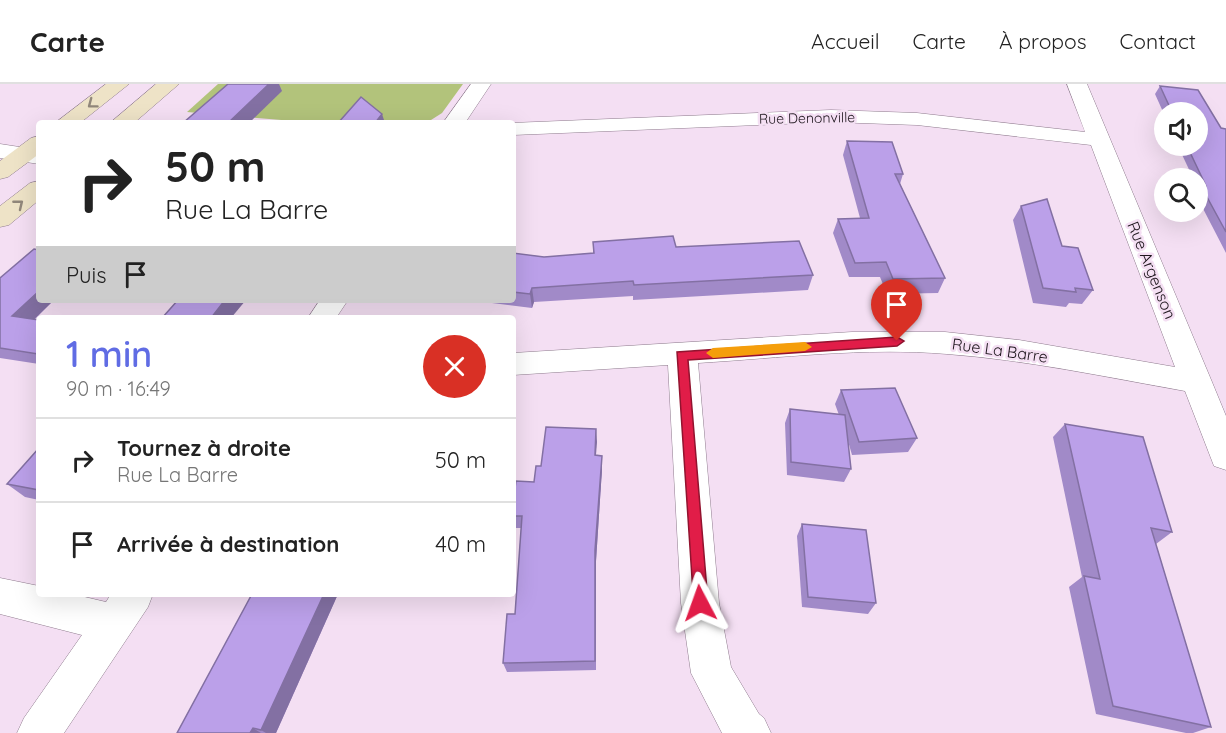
<!DOCTYPE html>
<html lang="fr">
<head>
<meta charset="utf-8">
<style>
	body { margin:0; font-family:Quicksand,sans-serif; background:#f2f2f2; color:#222; height:100vh; display:flex; flex-direction:column; font-size:22px; white-space:nowrap }
	* { box-sizing:border-box; margin:0 }
	p { font-size:20px; color:#767676 }
	.icon { flex:none; width:33px; height:33px; fill:none; stroke:currentColor; stroke-width:2; stroke-linecap:round; stroke-linejoin:round }
	.map { position:relative; flex:1; overflow:hidden }
	.details { position:absolute; left:36px; top:231px; width:480px; height:282px; display:flex; flex-direction:column; background:#fff; border-radius:6px; box-shadow:0 6px 24px #0002 }
	.details>* { flex:none }
	.hud { position:absolute; left:36px; top:36px; width:480px; height:183px; border-radius:6px; box-shadow:0 6px 24px #0002; background:#fff; color:#222; overflow:hidden }
	.buttons { position:absolute; left:1154px; top:18px; display:grid; gap:12px }
	.buttons a { display:grid; place-items:center; width:54px; height:54px; border-radius:50%; background:#fff; box-shadow:0 6px 24px #0002; font-size:30px }
	.pin { position:absolute; display:grid; place-items:center; width:51px; height:51px; color:#fff; margin:-62px -26px; border-radius:50% 50% 50% 0; rotate:-45deg; box-shadow:0 0 6px #0007 }
	.pin .icon { rotate:45deg }
	.me { position:absolute; width:66px; margin:-33px; rotate:356deg; stroke-linejoin:round; filter:drop-shadow(0 0 4px #0008) }
	.turn { display:flex; align-items:center; gap:21px; height:126px; padding:0 30px; font-size:27px }
	.turn .icon { width:78px; height:78px; stroke-width:2.5 }
	.turn b { display:block; font-size:42px; line-height:51px }
	.then { display:flex; align-items:center; height:57px; padding:0 30px; background:#0003; gap:12px; font-size:22px }
	.round { display:grid; place-items:center; flex:none; width:63px; height:63px; border-radius:32px; background:#f2f2f2 }
	.summary { display:flex; align-items:center; justify-content:space-between; height:102px; padding:0 30px }
	h1 { font-size:36px; font-weight:600; line-height:45px; color:#606ce4 }
	ul { padding:0; list-style:none }
	li { display:flex; align-items:center; gap:18px; height:84px; padding:0 30px; border-top:2px solid #e0e0e0 }
	li div { flex:1 }
	li b { display:block; font-size:22px }
	li em { font-style:normal }
	header { display:flex; align-items:center; gap:36px; box-sizing:border-box; height:84px; padding:0 30px; background:#fff; border-bottom:2px solid #e0e0e0 }
	header strong { font-size:28px }
	nav { display:flex; gap:33px; margin-inline-start:auto; font-size:21px }
	.map>svg:first-child { display:block }
	.green { fill:#b2c37b }
	.lines { fill:none; stroke-linecap:round; stroke-linejoin:round }
	.minor-casing { stroke:#8f7c8e; stroke-width:1 }
	.secondary-casing { stroke:#8f7c8e; stroke-width:1 }
	.minor { fill:#fff; fill-rule:evenodd }
	.secondary { fill:#eee3c7; fill-rule:evenodd }
	.wall { fill:#a18ac8 }
	.shaded-wall { fill:#8370a3 }
	.building { fill:#bba0e9; stroke:#8370a3; stroke-width:1.5 }
	.oneway { stroke:#91877b }
	.route { fill:#e11d48; stroke:#92132f; stroke-width:1.5 }
	.slow { fill:#f59e0b }
	.labels { text-anchor:middle; dominant-baseline:central; stroke-width:5; stroke-linejoin:round; paint-order:stroke }
	.far-street-label { font-size:14px; fill:#1f171e; stroke:#f4dff3 }
	.street-label { font-size:16px; fill:#1f171e; stroke:#f4dff3 }
</style>
</head>
<body>
<header>
<strong>Carte</strong>
<nav><a>Accueil</a><a>Carte</a><a>À propos</a><a>Contact</a></nav>
</header>
<div class="map">
<svg width="1226" height="649" viewBox="0 0 1226 649">
	<rect width="100%" height="100%" fill="#f4dff3"/>
	<polygon class="green" points="218,0 463,0 442,29 431,36 413,39 318,39 187,28"/>
	<g class="lines">
		<g class="minor-casing">
			<g id="minor">
				<polygon points="471,0 491,0 465,39 443,39"/>
				<path d="M1067,0H1087L1212,298L1226,332V386L1214,382L1185,307C1106,293 1027,276 947,270C865,263 780,274 698,279L719,519L731,583L759,630L764,634L771,649H722L691,589L681,519L668,281L513,291V269L852,248H945L1019,256L1175,283L1091,61L917,41L831,38L513,51L511,39L831,26L917,29L1085,48Z"/>
				<polygon points="0,60 39,66 39,80 0,74"/>
				<polygon points="320,216 348,216 336,234 308,234"/>
				<polygon points="0,494 39,502 39,510 72,510 106,518 111,510 153,510 148,523 64,649 17,649 24,634 82,551 0,530"/>
			</g>
		</g>
		<g class="secondary-casing">
			<g id="secondary">
				<polygon points="106,0 129,0 80,39 55,39"/>
				<polygon points="156,0 179,0 134,39 110,39"/>
				<polygon points="39,52 39,70 8,93 0,95 0,77 31,54"/>
				<polygon points="39,97 39,116 9,141 0,143 0,122 30,99"/>
			</g>
		</g>
		<use href="#minor" class="minor"/>
		<use href="#secondary" class="secondary"/>
	</g>
	<g class="wall">
		<polygon points="1160,2 1221,44 1226,45 1226,169 1197,113 1198,106 1197,94 1193,94 1178,62 1197,62 1197,28 1164,28 1164,30 1155,10"/>
		<polygon points="847,57 903,90 900,100 945,194 938,209 887,210 880,193 849,193 833,149 838,135 860,134 843,71"/>
		<polygon points="1021,122 1062,162 1093,206 1082,220 1069,219 1066,223 1033,219 1013,136"/>
		<polygon points="593,158 676,163 813,191 808,206 633,216 633,212 534,218 532,224 468,216 513,216 513,169 544,173 593,169"/>
		<polygon points="0,194 39,216 54,216 34,236 39,236 39,280 0,274"/>
		<polygon points="841,306 917,354 908,368 852,371 848,357 851,385 844,398 787,391 785,339 790,325 839,331 835,320"/>
		<polygon points="1065,340 1172,448 1156,460 1211,643 1193,649 1186,649 1096,630 1069,503 1082,493 1053,353"/>
		<polygon points="596,345 596,371 602,372 602,385 596,477 596,586 507,588 503,579 515,530 521,444 514,444 513,418 534,398"/>
		<polygon points="39,364 39,416 25,413 7,400"/>
		<polygon points="802,440 876,519 868,530 802,523 797,452"/>
		<polygon points="252,510 338,510 276,649 177,649"/>
	</g>
	<g class="shaded-wall">
		<polygon points="269,0 279,0 282,7 249,39 228,39"/>
		<polygon points="382,30 385,39 375,39"/>
		<polygon points="532,204 534,218 532,224 530,210"/>
		<polygon points="39,207 39,216 54,216 24,245 12,232"/>
		<polygon points="225,216 246,216 231,234 211,234"/>
		<polygon points="596,345 597,358 595,384 595,371"/>
		<polygon points="602,372 602,385 596,477 596,586 595,466"/>
		<polygon points="324,510 338,510 276,649 266,649 261,646"/>
		<polygon points="253,644 261,649 250,649"/>
	</g>
	<g class="building">
		<polygon points="228,0 269,0 228,39 183,39"/>
		<polygon points="1160,2 1198,6 1221,44 1226,45 1226,148 1201,102 1206,102 1187,62 1197,62 1197,28 1172,28"/>
		<polygon points="361,13 382,30 375,39 378,39 338,39"/>
		<polygon points="847,57 892,58 903,90 895,90 945,194 893,195 886,178 855,179 838,135 869,134"/>
		<polygon points="1047,115 1062,162 1078,164 1093,206 1075,204 1076,208 1043,204 1021,122"/>
		<polygon points="673,152 676,163 799,157 813,191 634,201 633,197 532,204 530,210 513,208 513,169 544,173 594,169 593,158"/>
		<polygon points="34,165 39,166 39,207 12,232 39,236 39,269 38,270 0,264 0,194"/>
		<polygon points="178,216 225,216 211,234 162,234"/>
		<polygon points="895,304 917,354 859,358 841,306"/>
		<polygon points="790,325 845,331 851,385 791,378"/>
		<polygon points="1065,340 1143,353 1172,448 1151,444 1211,643 1113,622 1084,492 1100,495"/>
		<polygon points="546,343 596,345 595,371 602,372 595,466 595,577 503,579 507,530 515,530 522,432 513,432 513,418 516,397 534,398 536,382 541,382"/>
		<polygon points="39,364 39,406 7,400"/>
		<polygon points="802,440 866,446 876,519 808,513"/>
		<polygon points="252,510 324,510 261,646 253,644 250,649 177,649"/>
	</g>
	<defs><path id="oneway-chevron" d="M-2-3.5L2.5 0L-2 3.5" fill="none" stroke-width="1.6" stroke-linecap="round" stroke-linejoin="round" transform="scale(1.5)"/></defs>
	<g class="oneway">
		<use href="#oneway-chevron" transform="translate(92 20) rotate(143)"/>
		<use href="#oneway-chevron" transform="translate(19 120) rotate(-39)"/>
	</g>
	<polygon class="route" points="897,253 904,257 897,262 688,276 708,519 706,524 700,527 694,524 677,268"/>
	<polygon class="slow" points="805,258 812,263 805,267 713,274 706,269 713,264"/>
	<g class="labels">
		<g class="far-street-label">
			<text transform="translate(807 34) rotate(-1)">Rue Denonville</text>
		</g>
		<g class="street-label">
			<text transform="translate(1152 186) rotate(68)">Rue Argenson</text>
			<text transform="translate(1000 266) rotate(8)">Rue La Barre</text>
		</g>
	</g>
</svg>
<div class="buttons">
<a><svg class="icon" aria-label="sound" viewBox="0 0 24 24"><path d="M4 9h4l5-4v14l-5-4H4zM17 9q2 3 0 6"/></svg></a>
<a><svg class="icon" aria-label="search" viewBox="0 0 24 24"><circle cx="10" cy="10" r="6"/><path d="M15 15l6 6"/></svg></a>
</div>
<div class="pin" style="left:897px;top:257px;background:#d93025"><svg class="icon" aria-label="arrive" viewBox="0 0 24 24"><path d="M6 21V4h12l-3 4 3 4H6"/></svg></div>
<svg class="me" style="left:700px;top:519px" viewBox="-20 -20 40 40"><path d="M0-17L14 15 0 8-14 15z" fill="#e11d48" stroke="#fff" stroke-width="4"/></svg>
<div class="hud">
<div class="turn"><svg class="icon" aria-label="right" viewBox="0 0 24 24"><path d="M7 20v-9h11M14 6l5 5-5 5"/></svg><div><b>50 m</b>Rue La Barre</div></div>
<div class="then">Puis<svg class="icon" aria-label="arrive" viewBox="0 0 24 24"><path d="M6 21V4h12l-3 4 3 4H6"/></svg></div>
</div>
<section class="details">
<div class="summary"><div><h1>1 min</h1><p>90 m · 16:49</p></div><a class="round" style="background:#d93025;color:#fff"><svg class="icon" aria-label="close" viewBox="0 0 24 24"><path d="M6 6l12 12M18 6L6 18"/></svg></a></div>
<ul>
<li><svg class="icon" aria-label="right" viewBox="0 0 24 24"><path d="M7 20v-9h11M14 6l5 5-5 5"/></svg><div><b>Tournez à droite</b><p>Rue La Barre</p></div><em>50 m</em></li>
<li><svg class="icon" aria-label="arrive" viewBox="0 0 24 24"><path d="M6 21V4h12l-3 4 3 4H6"/></svg><div><b>Arrivée à destination</b></div><em>40 m</em></li>
</ul>
</section>
</div>
</body>
</html>
